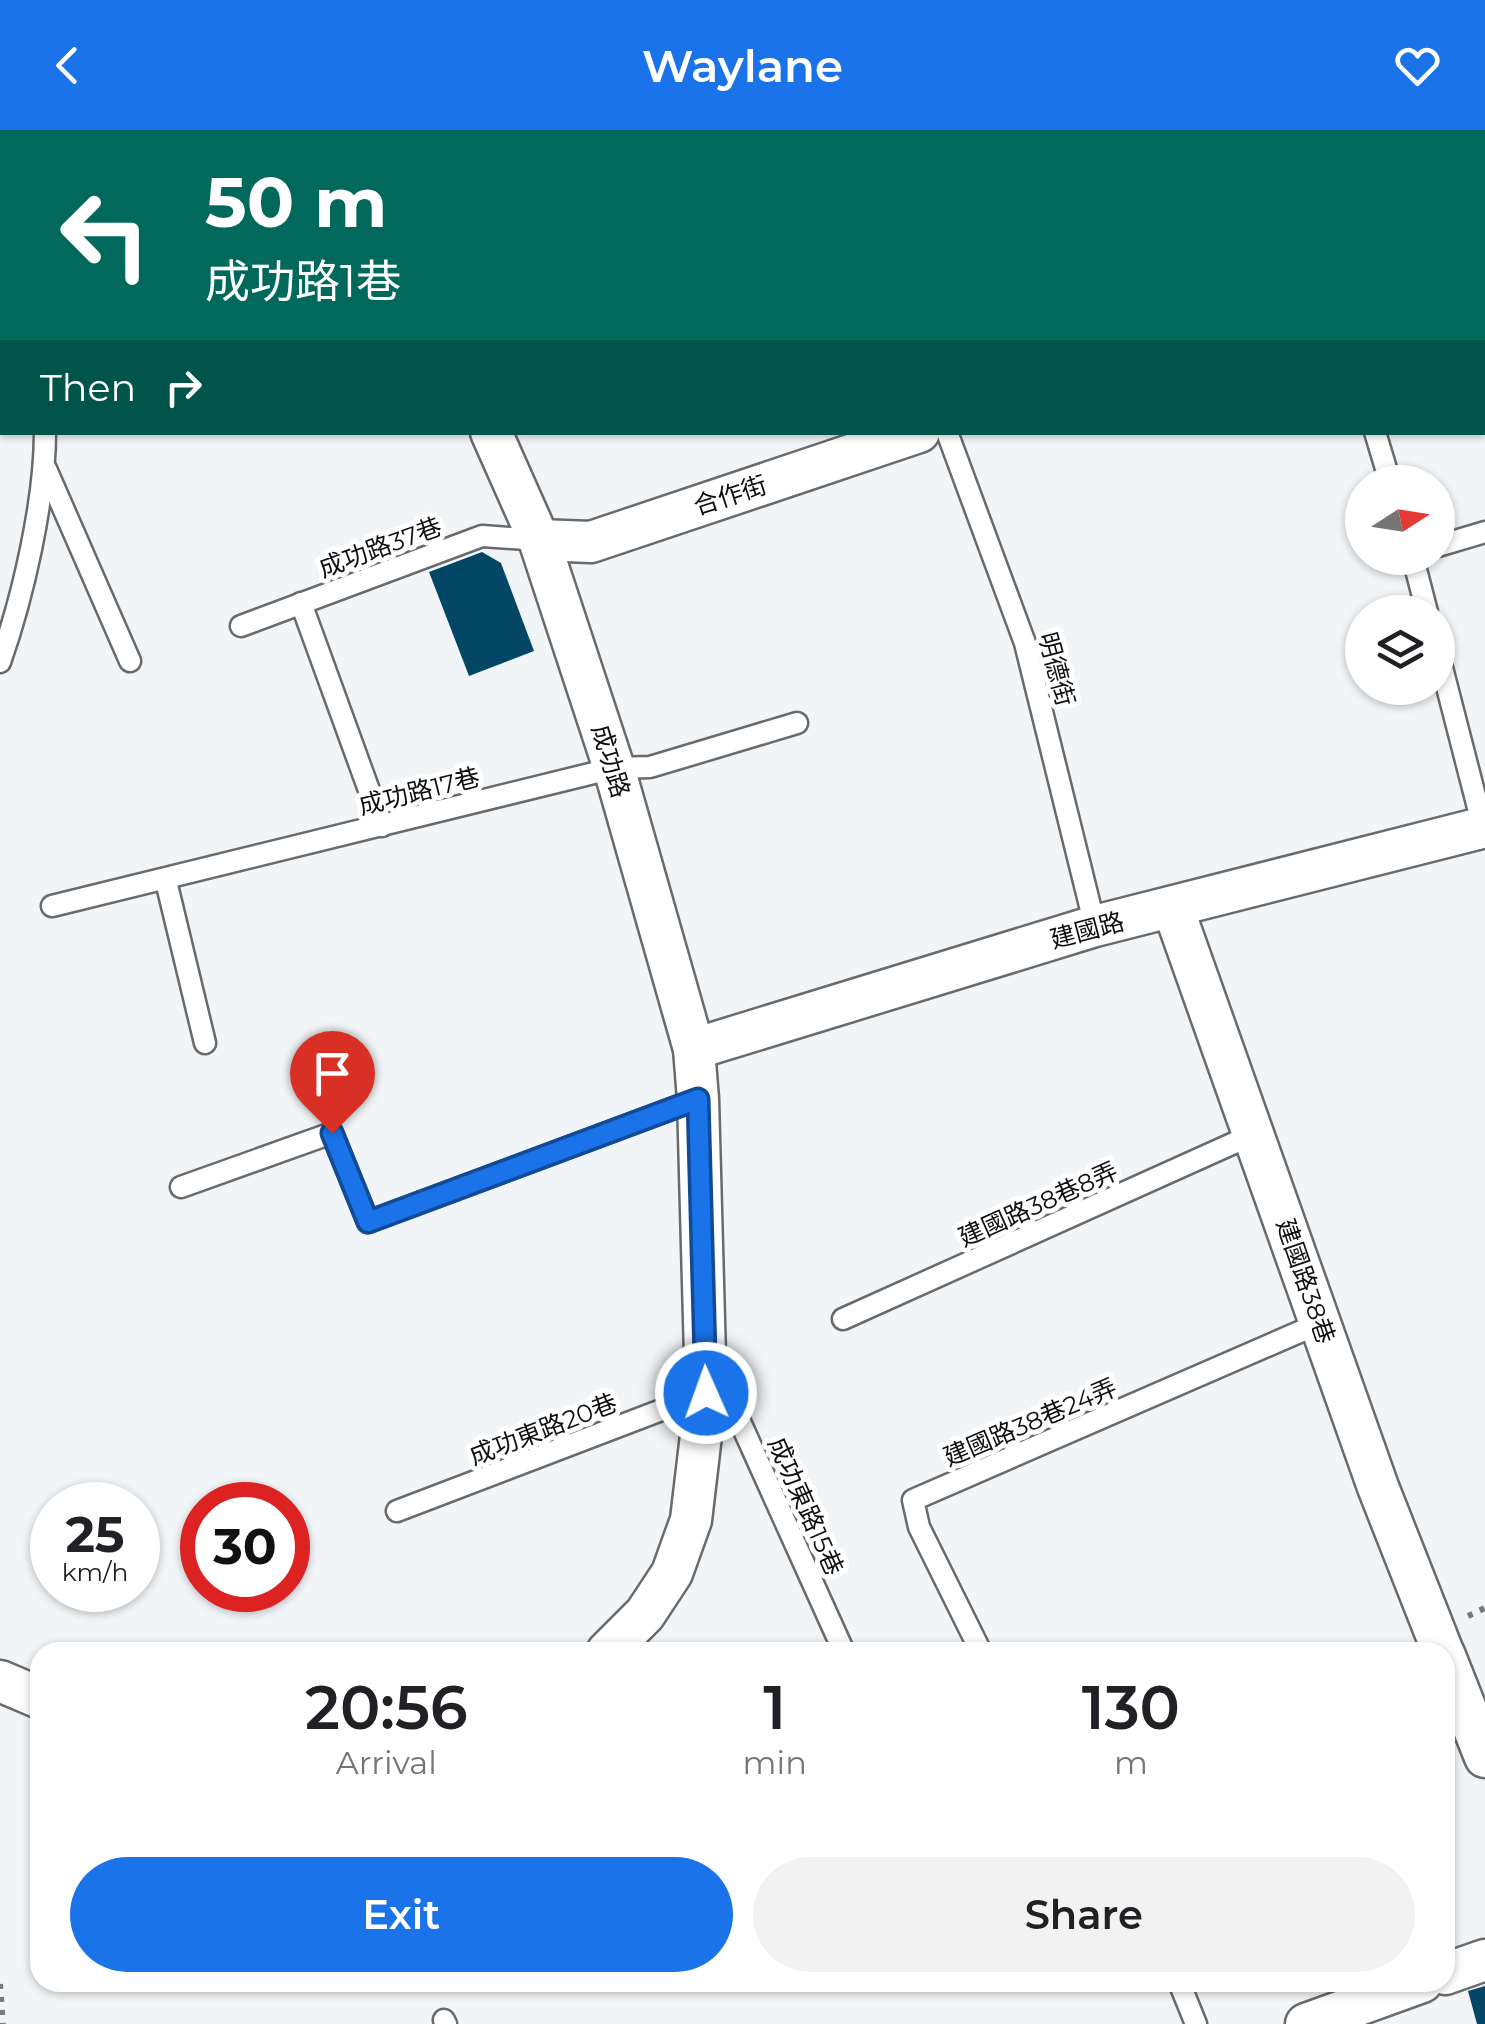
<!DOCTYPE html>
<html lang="en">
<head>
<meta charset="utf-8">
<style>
	body { margin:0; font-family:Montserrat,"Noto Sans TC",sans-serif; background:#f2f2f2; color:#202124; height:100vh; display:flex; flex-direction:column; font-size:38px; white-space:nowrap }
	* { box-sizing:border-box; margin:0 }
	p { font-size:32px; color:#757577 }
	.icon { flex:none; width:55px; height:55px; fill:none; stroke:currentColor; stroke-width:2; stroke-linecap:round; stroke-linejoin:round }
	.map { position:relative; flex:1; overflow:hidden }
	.drawer { position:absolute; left:30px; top:1512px; width:1425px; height:350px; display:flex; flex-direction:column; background:#fff; border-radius:30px; box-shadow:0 2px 8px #0004 }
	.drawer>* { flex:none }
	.hud { position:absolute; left:0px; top:0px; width:1485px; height:305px; box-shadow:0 2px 8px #0004; background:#00695c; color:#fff; overflow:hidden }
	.needle { width:65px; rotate:78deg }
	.fabs { position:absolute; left:1345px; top:335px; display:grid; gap:20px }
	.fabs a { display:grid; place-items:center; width:110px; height:110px; border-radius:50%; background:#fff; box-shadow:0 2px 8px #0004; font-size:50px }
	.speed { position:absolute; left:30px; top:1352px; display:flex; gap:20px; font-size:50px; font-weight:700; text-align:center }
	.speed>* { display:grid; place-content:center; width:130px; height:130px; border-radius:50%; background:#fff; box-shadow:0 2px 8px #0004; line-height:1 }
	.speed small { font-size:25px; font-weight:400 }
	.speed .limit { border:15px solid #d22; background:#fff; color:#111 }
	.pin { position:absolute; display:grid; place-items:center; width:85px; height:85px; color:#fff; margin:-102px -42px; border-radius:50% 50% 50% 0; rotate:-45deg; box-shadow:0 0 10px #0007 }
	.pin .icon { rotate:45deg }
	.me { position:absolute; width:110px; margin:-55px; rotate:358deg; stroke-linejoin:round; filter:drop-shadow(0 0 8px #0008) }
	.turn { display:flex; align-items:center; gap:35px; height:210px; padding:0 40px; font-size:45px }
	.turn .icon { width:130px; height:130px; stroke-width:2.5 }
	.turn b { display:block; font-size:70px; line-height:85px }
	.then { display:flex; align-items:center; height:95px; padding:0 40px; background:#0003; gap:20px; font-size:38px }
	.eta { display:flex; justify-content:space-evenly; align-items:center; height:170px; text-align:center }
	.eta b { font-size:60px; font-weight:600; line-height:70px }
	.action { display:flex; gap:20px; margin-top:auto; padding:20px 40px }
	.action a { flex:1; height:115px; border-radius:60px; background:#1a73e8; color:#fff; font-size:40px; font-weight:600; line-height:115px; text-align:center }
	.action a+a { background:#f2f2f2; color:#202124 }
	header { display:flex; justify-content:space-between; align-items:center; height:130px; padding:0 40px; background:#1a73e8; color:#fff; font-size:45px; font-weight:600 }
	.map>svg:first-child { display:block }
	.building { fill:#034666 }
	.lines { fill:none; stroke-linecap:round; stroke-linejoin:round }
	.lane-casing { stroke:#686a6c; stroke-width:25 }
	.street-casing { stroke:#686a6c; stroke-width:45 }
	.path { stroke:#77797a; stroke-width:6; stroke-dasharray:5 8; stroke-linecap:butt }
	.lane { stroke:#fff; stroke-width:20 }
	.street { stroke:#fff; stroke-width:40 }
	.route-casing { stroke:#114b97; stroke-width:25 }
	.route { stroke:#1a73e8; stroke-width:18 }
	.labels { text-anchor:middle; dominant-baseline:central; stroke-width:10; stroke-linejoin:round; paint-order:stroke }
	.street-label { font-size:25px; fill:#0e0f10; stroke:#fff }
</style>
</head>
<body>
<header><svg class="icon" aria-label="back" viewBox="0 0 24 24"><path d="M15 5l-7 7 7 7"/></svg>Waylane<svg class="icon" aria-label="heart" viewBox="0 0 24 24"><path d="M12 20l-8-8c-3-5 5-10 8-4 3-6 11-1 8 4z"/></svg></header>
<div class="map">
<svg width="1485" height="1894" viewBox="0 0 1485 1894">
	<rect width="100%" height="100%" fill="#f2f5f7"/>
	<g class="building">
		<polygon points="482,422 501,433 534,521 469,546 429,442"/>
		<polygon points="1485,1856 1485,1894 1477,1894 1468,1861"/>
	</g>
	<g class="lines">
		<g class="lane-casing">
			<g id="lane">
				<polyline points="819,0 820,2"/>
				<polyline points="1256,0 1257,2"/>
				<polyline points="0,140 2,146"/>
				<polyline points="947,302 1025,513 1095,796"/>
				<polyline points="1375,302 1390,352"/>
				<polyline points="46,339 130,531"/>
				<polyline points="1438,416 1485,402"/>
				<polyline points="1413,428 1427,482"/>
				<polyline points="301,473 382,696"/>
				<polyline points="241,496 482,406 539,410"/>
				<polyline points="1438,522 1483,697"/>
				<path d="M0,532C23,467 45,371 45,302"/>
				<polyline points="166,751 205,913"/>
				<polyline points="52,776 614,638 650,637 797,593"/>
				<polyline points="181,1057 332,1003 368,1092 698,969"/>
				<polyline points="843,1189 1254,1004"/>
				<polyline points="397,1381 706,1263 737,1285 844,1522"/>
				<polyline points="981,1522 919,1397 913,1370 1320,1193"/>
				<polyline points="1179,1852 1196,1894"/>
				<polyline points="444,1890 446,1894"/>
			</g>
		</g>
		<g class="street-casing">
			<g id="street">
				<polyline points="355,0 356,2"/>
				<polyline points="269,2 275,0"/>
				<polyline points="1482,101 1485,100"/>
				<polyline points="0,112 2,111"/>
				<polyline points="491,302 539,410 614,638 694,919 698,969 706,1263 691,1390 672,1443 645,1484 607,1522"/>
				<polyline points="539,410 591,412 919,302"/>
				<polyline points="1173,778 1378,1357 1443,1522"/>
				<polyline points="694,919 1095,796 1485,697"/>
				<polyline points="1445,1526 1485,1627"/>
				<polyline points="0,1551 40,1568"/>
				<polyline points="1445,1844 1485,1830"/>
				<polyline points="1306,1894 1422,1852"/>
			</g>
		</g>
		<g class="path">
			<polyline points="1468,1486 1485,1478"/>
			<polyline points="1387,1522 1402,1515"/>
			<polyline points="0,1854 3,1894"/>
		</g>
		<use href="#lane" class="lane"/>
		<use href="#street" class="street"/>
	</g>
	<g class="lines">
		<g class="route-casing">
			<polyline id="route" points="332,1003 368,1092 698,969 706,1263"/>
		</g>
		<use href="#route" class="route"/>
	</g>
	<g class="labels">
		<g class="street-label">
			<text transform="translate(730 365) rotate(-18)">合作街</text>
			<text transform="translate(380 417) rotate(-20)">成功路37巷</text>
			<text transform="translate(1057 539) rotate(75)">明德街</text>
			<text transform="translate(611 631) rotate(73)">成功路</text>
			<text transform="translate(419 661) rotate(-14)">成功路17巷</text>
			<text transform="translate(1087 800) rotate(-15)">建國路</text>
			<text transform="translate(1038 1074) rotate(-24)">建國路38巷8弄</text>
			<text transform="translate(1306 1151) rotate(71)">建國路38巷</text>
			<text transform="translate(1030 1292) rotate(-23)">建國路38巷24弄</text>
			<text transform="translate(543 1299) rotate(-21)">成功東路20巷</text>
			<text transform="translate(806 1376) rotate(66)">成功東路15巷</text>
		</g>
	</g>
</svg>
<div class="fabs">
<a><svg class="needle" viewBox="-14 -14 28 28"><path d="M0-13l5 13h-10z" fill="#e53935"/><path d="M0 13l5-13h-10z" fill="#757577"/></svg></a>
<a><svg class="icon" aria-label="layers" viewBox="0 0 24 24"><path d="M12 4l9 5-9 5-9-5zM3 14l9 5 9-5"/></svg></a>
</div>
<div class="speed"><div>25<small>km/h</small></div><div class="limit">30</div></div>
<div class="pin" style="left:332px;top:1003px;background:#d93025"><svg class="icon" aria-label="arrive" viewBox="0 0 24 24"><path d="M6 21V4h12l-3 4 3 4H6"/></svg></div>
<svg class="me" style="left:706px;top:1263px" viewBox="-20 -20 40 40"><circle r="17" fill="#1a73e8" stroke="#fff" stroke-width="3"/><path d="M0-11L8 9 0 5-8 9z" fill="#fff"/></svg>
<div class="hud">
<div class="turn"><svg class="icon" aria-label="left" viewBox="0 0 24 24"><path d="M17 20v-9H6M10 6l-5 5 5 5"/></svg><div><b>50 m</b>成功路1巷</div></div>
<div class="then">Then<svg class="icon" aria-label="right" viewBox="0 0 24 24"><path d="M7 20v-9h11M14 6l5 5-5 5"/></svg></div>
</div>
<section class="drawer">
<div class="eta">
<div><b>20:56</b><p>Arrival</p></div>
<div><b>1</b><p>min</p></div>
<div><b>130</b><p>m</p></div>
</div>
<div class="action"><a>Exit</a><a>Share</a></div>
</section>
</div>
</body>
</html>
